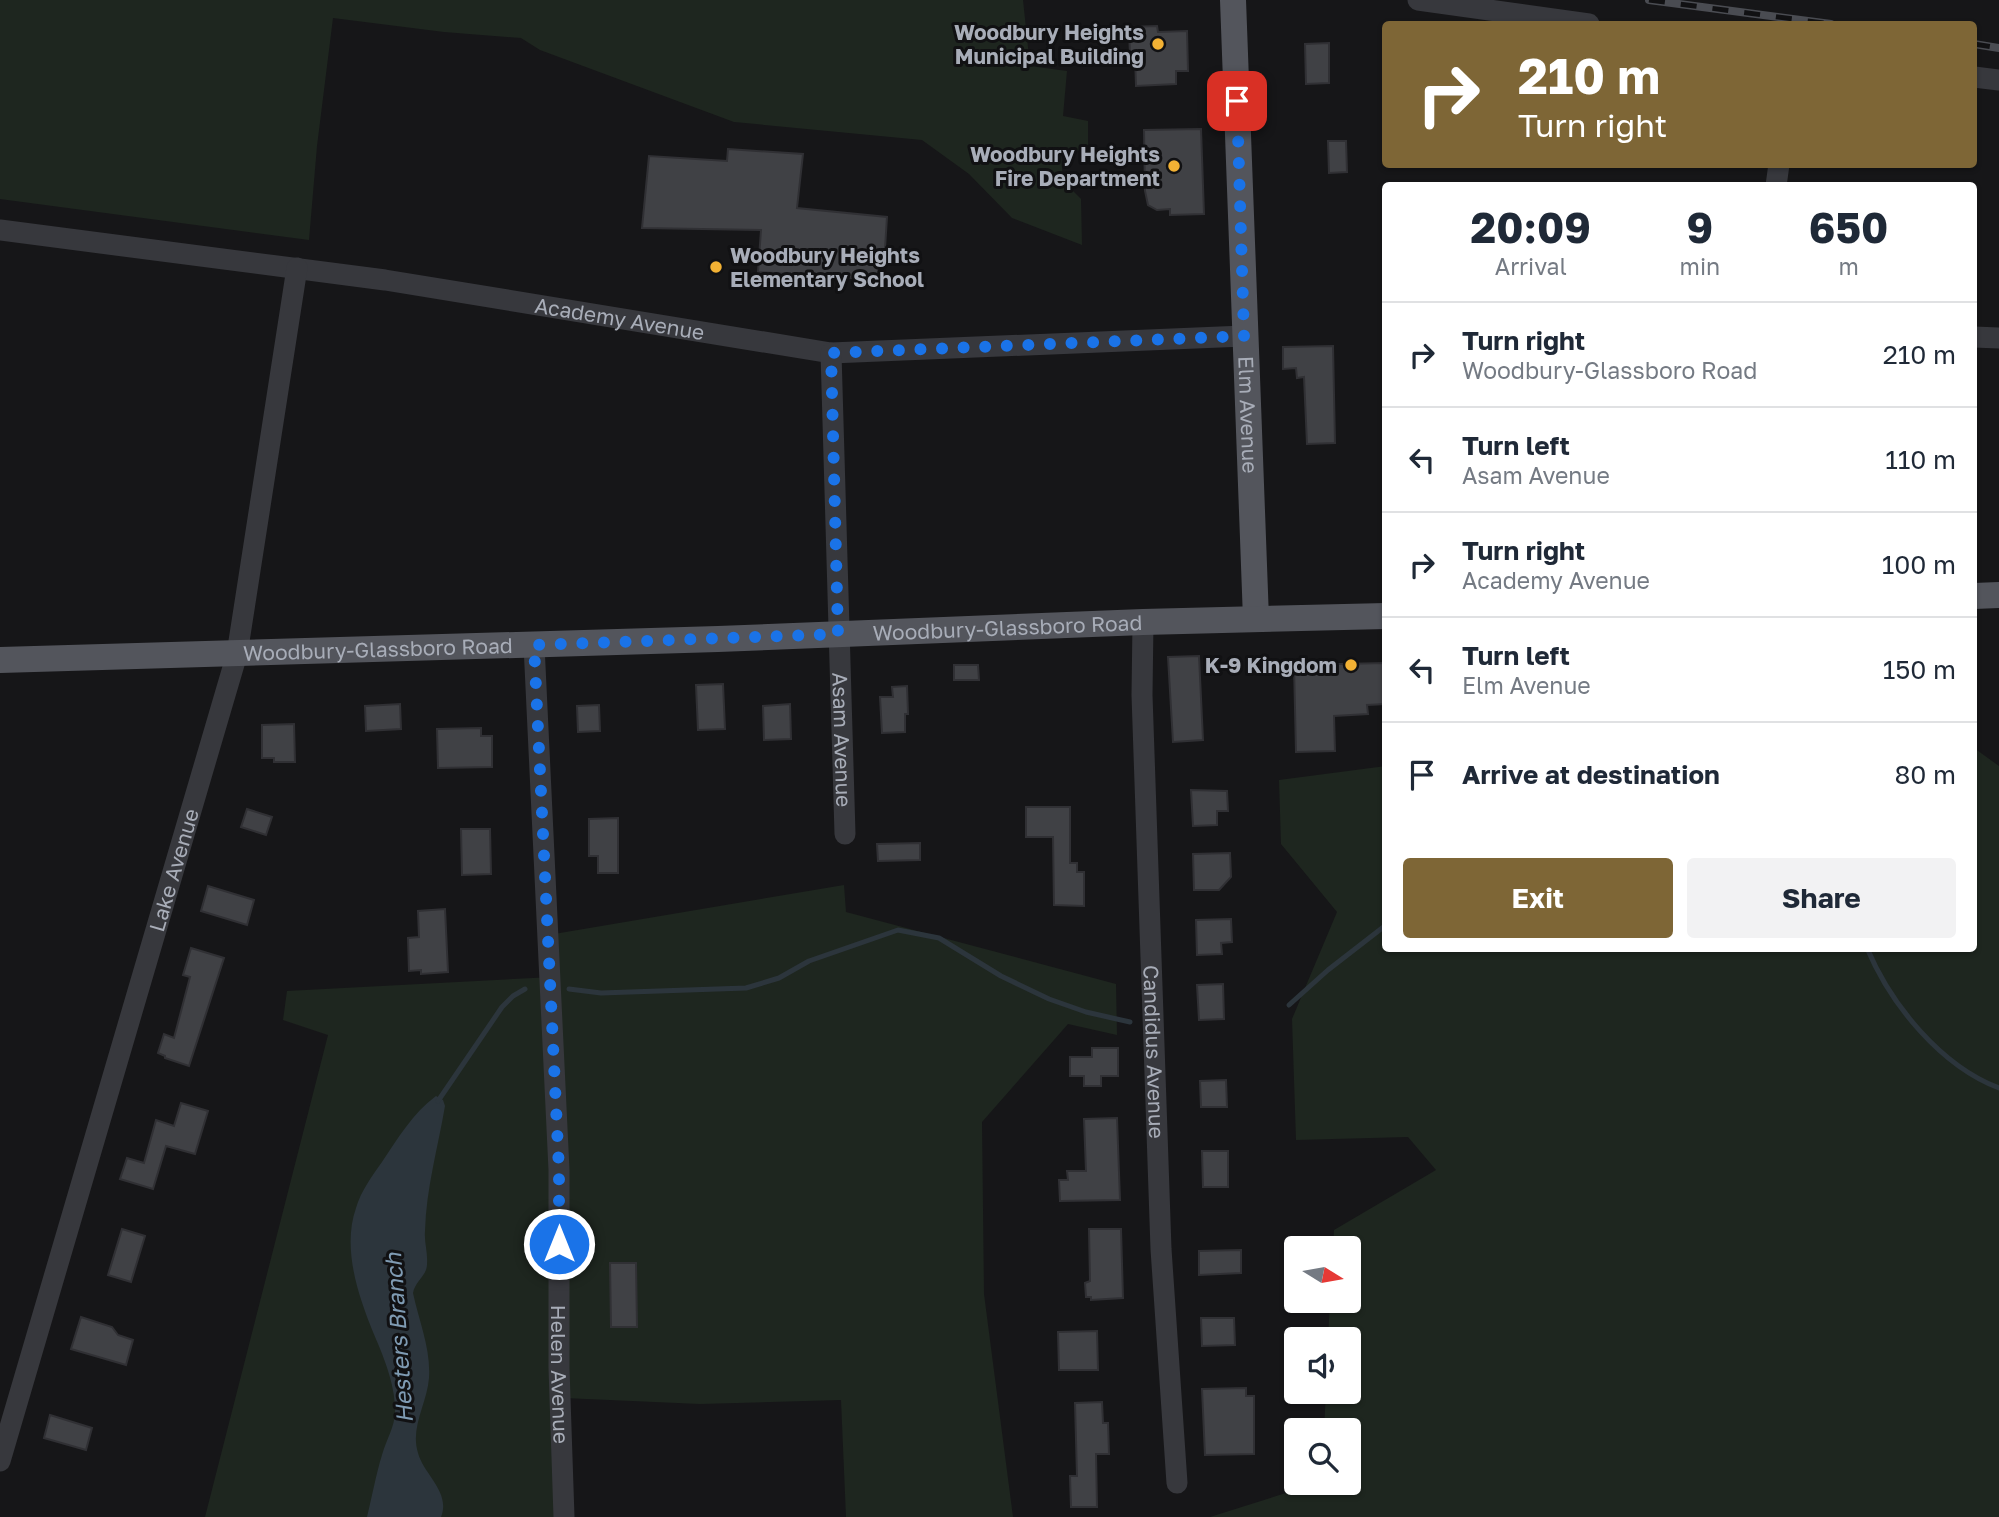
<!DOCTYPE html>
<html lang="en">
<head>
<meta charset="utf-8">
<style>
	body { margin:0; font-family:"Golos Text",sans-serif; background:#f2f2f3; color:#1f2937; height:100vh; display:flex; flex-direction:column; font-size:26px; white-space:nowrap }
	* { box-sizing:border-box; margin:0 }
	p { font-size:23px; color:#747a83 }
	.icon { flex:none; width:38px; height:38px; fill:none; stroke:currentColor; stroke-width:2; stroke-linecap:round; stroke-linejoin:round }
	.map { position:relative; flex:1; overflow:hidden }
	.sheet { position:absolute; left:1382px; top:182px; width:595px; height:770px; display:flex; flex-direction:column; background:#fff; border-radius:7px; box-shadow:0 2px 5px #0004 }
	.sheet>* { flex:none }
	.banner { position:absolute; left:1382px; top:21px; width:595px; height:147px; border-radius:7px; box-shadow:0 2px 5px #0004; background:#7e6636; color:#fff; overflow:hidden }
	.needle { width:46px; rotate:101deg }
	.tools { position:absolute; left:1284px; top:1236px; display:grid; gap:14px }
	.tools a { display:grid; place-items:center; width:77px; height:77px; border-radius:7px; background:#fff; box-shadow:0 2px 5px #0004; font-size:35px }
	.pin { position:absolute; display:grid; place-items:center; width:60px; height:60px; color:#fff; margin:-30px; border-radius:14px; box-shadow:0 4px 10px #0006 }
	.me { position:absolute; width:77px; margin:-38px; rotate:0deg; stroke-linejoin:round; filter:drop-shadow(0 0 5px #0008) }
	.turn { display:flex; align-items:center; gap:24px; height:147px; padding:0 21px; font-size:32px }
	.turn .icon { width:91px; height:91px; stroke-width:2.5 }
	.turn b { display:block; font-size:49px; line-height:60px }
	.eta { display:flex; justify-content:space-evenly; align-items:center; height:119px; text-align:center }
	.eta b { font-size:42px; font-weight:700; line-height:49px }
	.primary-button { display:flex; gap:14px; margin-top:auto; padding:14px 21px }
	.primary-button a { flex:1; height:80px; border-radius:7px; background:#7e6636; color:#fff; font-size:28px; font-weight:700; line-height:80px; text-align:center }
	.primary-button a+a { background:#f2f2f3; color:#1f2937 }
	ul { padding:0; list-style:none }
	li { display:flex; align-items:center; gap:21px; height:105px; padding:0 21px; border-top:2px solid #e0e1e3 }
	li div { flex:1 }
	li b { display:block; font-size:26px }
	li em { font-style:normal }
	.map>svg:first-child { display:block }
	.green { fill:#1e261f }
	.water { fill:#2c353c }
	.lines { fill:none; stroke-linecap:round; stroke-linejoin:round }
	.stream { stroke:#2c353c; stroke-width:5 }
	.building { fill:#404145; stroke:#303034; stroke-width:2 }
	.minor { stroke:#37383d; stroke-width:21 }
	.major { stroke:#53555c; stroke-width:26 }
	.rail-casing { stroke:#4a4c52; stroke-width:8 }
	.rail { stroke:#111113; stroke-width:5; stroke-dasharray:16; stroke-linecap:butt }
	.route { stroke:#1a73e8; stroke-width:12; stroke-dasharray:0 21.6 }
	.poi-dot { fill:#f2b134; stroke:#111113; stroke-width:2.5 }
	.labels { text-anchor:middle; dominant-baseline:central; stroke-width:6; stroke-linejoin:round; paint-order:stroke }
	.poi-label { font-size:21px; font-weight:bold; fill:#a8adb8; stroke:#111113; text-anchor:end }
	.street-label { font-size:21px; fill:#a8adb8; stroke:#111113 }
	.water-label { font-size:23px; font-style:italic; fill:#7f9bb3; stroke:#111113 }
</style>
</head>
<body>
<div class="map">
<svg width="1999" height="1517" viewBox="0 0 1999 1517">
	<rect width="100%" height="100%" fill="#161618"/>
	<g class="green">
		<polygon points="0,0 1023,0 1030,66 1067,71 1063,116 1088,121 1088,149 1061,154 1063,181 1081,199 1082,245 1012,218 969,174 922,140 734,122 540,50 521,38 444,32 333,18 317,146 309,240 0,199"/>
		<polygon points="1974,748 1999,766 1999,1517 1210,1517 1321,1482 1349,1482 1349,1430 1324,1430 1326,1391 1349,1391 1349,1339 1328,1339 1330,1300 1349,1300 1349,1248 1333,1248 1334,1230 1436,1170 1408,1137 1296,1140 1292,1019 1337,912 1281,844 1279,780 1386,766 1386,948 1974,948"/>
		<polygon points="844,885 846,912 1116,984 1117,1035 1068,1024 982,1122 984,1294 1013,1517 846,1517 841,1400 700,1404 564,1398 568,1517 205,1517 328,1035 283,1020 287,991 553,977 554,934"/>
	</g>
	<path class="water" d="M436,1096L443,1100L445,1106C438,1147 426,1189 425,1231C424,1242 428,1253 427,1264C427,1276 415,1281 413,1293C419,1321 431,1349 429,1378C427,1404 410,1427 418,1453C424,1475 451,1492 441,1517H367C372,1497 376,1474 382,1455C386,1440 396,1425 395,1409C395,1384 383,1355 373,1332C358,1295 342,1248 356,1208C361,1191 372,1176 382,1162C398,1138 413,1113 436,1096Z"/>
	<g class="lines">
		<g class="stream">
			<path d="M1867,948C1891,1005 1941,1066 1999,1088"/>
			<polyline points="569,989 601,993 746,988 779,978 809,961 898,930 939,938 1001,976 1049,999 1086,1012 1130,1022"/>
			<polyline points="1289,1005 1328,970 1386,925"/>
			<polyline points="438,1101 502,1007 513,996 525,989"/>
		</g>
	</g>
	<g class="building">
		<polygon points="1157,26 1158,32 1187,31 1188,71 1176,71 1176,84 1136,86 1135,56 1130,56 1129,27"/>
		<polygon points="1329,43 1329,83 1306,84 1305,44"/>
		<polygon points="1201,129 1204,214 1170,215 1170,209 1157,210 1148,205 1145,191 1144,130"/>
		<polygon points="1328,141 1346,141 1347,172 1329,173"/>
		<polygon points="728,149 803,154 797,208 887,217 883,280 758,272 761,230 642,228 649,156 727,161"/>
		<polygon points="1333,346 1335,443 1307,444 1304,377 1297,378 1296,368 1283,369 1283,347"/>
		<polygon points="1199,656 1203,740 1173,742 1168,657"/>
		<polygon points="1386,663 1386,704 1367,705 1368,714 1334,716 1335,751 1296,752 1294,665"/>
		<polygon points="954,665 978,665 979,680 954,680"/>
		<polygon points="723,684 725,729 698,730 696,685"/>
		<polygon points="907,686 908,714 905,714 905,732 882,733 880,697 893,697 892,687"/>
		<polygon points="400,704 401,729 366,731 365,706"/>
		<polygon points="790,704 791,739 764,740 763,706"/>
		<polygon points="599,705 600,731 578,732 577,706"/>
		<polygon points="294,724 295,762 274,762 274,758 262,758 262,725"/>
		<polygon points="481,728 481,736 492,736 492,767 438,768 437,729"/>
		<polygon points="1191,790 1227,791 1228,811 1217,811 1217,825 1193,826"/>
		<polygon points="1026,807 1070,807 1070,863 1077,863 1077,872 1084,872 1084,906 1054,905 1053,837 1026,837"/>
		<polygon points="247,809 272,817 266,835 241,827"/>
		<polygon points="618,818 618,873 598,873 598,856 589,856 589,819"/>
		<polygon points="461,829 490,829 491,874 462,875"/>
		<polygon points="920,843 920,860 878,861 877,844"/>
		<polygon points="1230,853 1231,877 1219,890 1194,890 1193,854"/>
		<polygon points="208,886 254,900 247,925 201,911"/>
		<polygon points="445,909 448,972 421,974 421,970 409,971 408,938 419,937 418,911"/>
		<polygon points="1231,919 1232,942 1221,943 1222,954 1197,955 1196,920"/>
		<polygon points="191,948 224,958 189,1066 165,1058 165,1056 158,1053 164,1034 174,1038 190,977 183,975"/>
		<polygon points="1223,984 1224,1019 1199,1020 1197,985"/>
		<polygon points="1092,1048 1118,1048 1118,1076 1101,1076 1101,1086 1084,1086 1084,1076 1070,1076 1070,1057 1092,1057"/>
		<polygon points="1226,1080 1227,1107 1201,1107 1200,1081"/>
		<polygon points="181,1103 208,1111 195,1154 166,1146 153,1189 120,1179 127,1158 144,1163 156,1120 174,1126"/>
		<polygon points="1117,1118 1120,1200 1060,1201 1059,1180 1068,1180 1067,1171 1086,1171 1084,1119"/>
		<polygon points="1202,1151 1228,1151 1228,1187 1203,1187"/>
		<polygon points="122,1229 145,1236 131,1282 108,1275"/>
		<polygon points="1089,1229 1121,1229 1123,1298 1091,1300 1091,1297 1086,1297 1085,1283 1090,1281"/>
		<polygon points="1241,1250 1241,1273 1199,1275 1199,1251"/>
		<polygon points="610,1263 636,1263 637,1327 611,1327"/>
		<polygon points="81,1317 112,1327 118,1335 133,1340 126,1365 71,1349"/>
		<polygon points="1201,1318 1234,1318 1235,1345 1202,1346"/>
		<polygon points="1097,1331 1098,1370 1059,1370 1058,1332"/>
		<polygon points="1246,1388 1246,1396 1254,1396 1254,1454 1205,1455 1202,1389"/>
		<polygon points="1102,1402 1103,1423 1108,1423 1109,1454 1096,1454 1097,1507 1071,1507 1070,1476 1077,1476 1075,1403"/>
		<polygon points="50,1415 92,1428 86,1450 44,1438"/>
	</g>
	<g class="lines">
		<g class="minor">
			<polyline points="1418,0 1589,24"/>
			<polyline points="1974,77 1999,80"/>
			<polyline points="1776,186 1779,164"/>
			<path id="s1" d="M0,230L385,280L831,353L1244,336"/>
			<polyline points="1974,337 1999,338"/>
			<path id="s2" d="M831,353L845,834"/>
			<path id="s3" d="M1143,622L1142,695L1161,1249L1177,1483"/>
			<path id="s4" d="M534,645L559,1170V1368L564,1517"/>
			<path id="s5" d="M0,1461L237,654L297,268"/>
		</g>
		<g class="major">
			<path id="s6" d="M1233,0L1256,619"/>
			<polyline points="1974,596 1999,595"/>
			<path id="s7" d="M0,660L718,639L1143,622L1386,616"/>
		</g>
		<g class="rail-casing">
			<g id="rail">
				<polyline points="1649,0 1831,24"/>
				<polyline points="1974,44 1999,48"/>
			</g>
		</g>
		<use href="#rail" class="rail"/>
	</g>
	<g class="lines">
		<polyline class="route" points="559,1244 559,1170 534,645 838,634 831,353 1244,336 1237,101"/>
	</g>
	<g class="poi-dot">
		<circle cx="1158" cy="44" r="7"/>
		<circle cx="1174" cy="166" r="7"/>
		<circle cx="716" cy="267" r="7"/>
		<circle cx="1351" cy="665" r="7"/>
	</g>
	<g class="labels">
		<g class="poi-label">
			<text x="1144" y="32">Woodbury Heights<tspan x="1144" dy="24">Municipal Building</tspan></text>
			<text x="1160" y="154">Woodbury Heights<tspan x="1160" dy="24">Fire Department</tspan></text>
			<text x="730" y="255" text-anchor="start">Woodbury Heights<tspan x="730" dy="24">Elementary School</tspan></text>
			<text x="1337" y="665">K-9 Kingdom</text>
		</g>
		<g class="street-label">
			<text stroke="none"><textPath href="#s1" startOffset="626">Academy Avenue</textPath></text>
			<text stroke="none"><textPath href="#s6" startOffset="415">Elm Avenue</textPath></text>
			<text stroke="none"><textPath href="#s7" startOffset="1008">Woodbury-Glassboro Road</textPath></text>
			<text stroke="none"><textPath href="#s7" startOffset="378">Woodbury-Glassboro Road</textPath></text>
			<text stroke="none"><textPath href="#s2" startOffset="387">Asam Avenue</textPath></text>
			<text stroke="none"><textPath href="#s5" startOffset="616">Lake Avenue</textPath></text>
			<text stroke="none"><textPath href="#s3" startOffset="430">Candidus Avenue</textPath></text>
			<text stroke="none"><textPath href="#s4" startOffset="730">Helen Avenue</textPath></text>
		</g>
		<g class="water-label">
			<text transform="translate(398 1338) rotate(-94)">Hesters Branch</text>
		</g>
	</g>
</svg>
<div class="tools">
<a><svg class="needle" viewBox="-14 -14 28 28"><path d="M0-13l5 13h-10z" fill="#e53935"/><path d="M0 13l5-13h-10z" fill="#747a83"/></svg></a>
<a><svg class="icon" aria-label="sound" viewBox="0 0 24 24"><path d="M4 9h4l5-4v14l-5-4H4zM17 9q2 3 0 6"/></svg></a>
<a><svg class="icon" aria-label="search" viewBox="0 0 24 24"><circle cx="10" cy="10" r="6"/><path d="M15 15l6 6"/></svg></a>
</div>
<div class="pin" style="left:1237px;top:101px;background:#d93025"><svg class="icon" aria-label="arrive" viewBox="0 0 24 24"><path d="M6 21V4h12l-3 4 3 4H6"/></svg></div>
<svg class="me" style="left:559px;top:1244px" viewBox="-20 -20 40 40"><circle r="17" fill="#1a73e8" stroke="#fff" stroke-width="3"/><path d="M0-11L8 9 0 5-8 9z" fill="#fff"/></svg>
<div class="banner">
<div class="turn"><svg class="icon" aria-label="right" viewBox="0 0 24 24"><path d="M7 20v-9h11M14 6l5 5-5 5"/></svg><div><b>210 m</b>Turn right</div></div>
</div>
<section class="sheet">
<div class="eta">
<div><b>20:09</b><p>Arrival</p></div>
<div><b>9</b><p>min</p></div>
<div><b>650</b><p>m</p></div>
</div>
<ul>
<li><svg class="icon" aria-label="right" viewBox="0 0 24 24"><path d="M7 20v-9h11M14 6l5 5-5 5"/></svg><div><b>Turn right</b><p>Woodbury-Glassboro Road</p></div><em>210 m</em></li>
<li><svg class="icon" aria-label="left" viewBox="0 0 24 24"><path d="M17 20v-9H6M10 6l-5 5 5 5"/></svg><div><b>Turn left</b><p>Asam Avenue</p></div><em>110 m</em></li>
<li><svg class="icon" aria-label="right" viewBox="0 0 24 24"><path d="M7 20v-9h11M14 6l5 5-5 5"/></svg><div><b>Turn right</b><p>Academy Avenue</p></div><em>100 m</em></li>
<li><svg class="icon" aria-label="left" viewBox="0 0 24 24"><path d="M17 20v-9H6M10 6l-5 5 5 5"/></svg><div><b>Turn left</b><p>Elm Avenue</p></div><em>150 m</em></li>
<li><svg class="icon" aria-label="arrive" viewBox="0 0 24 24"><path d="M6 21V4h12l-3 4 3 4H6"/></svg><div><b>Arrive at destination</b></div><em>80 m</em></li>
</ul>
<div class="primary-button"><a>Exit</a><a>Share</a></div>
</section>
</div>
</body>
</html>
